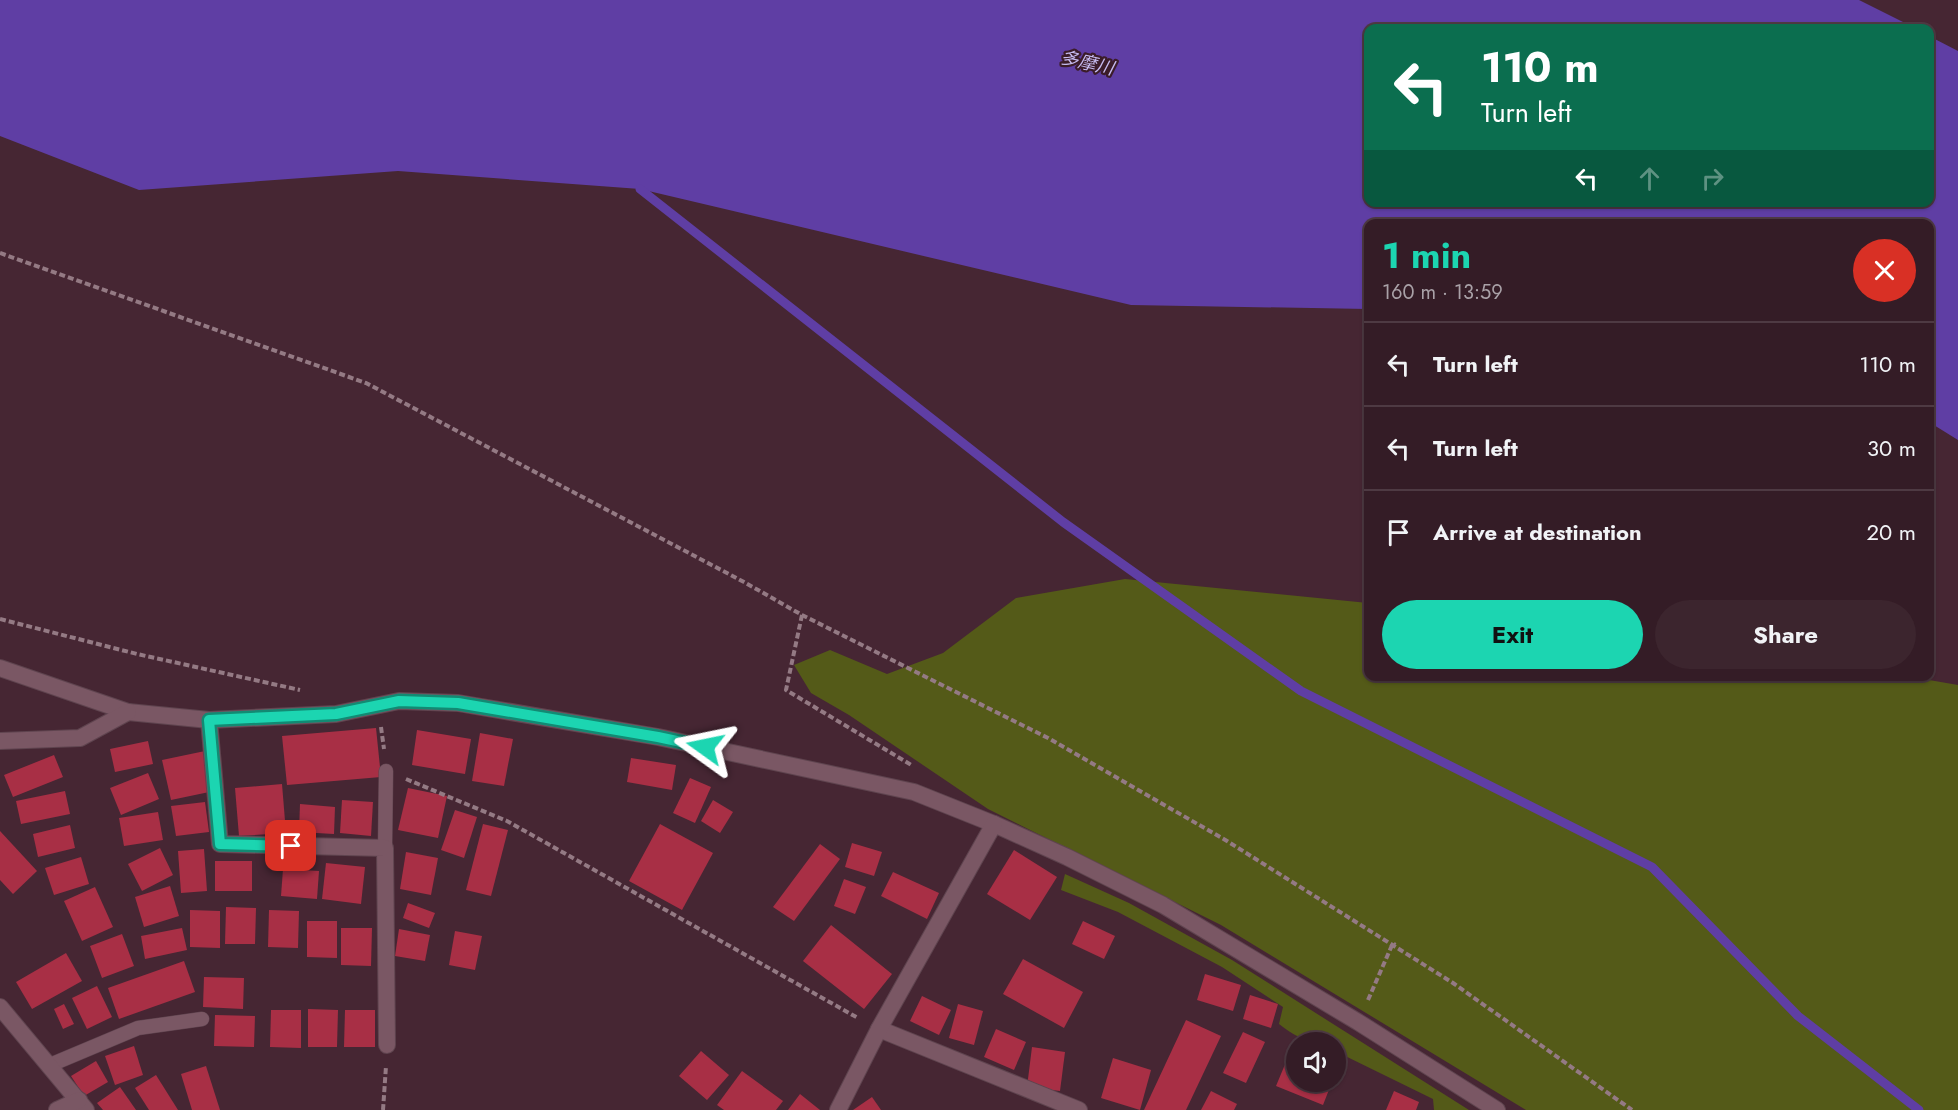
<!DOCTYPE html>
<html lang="en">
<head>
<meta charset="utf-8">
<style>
	body { margin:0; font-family:Jost,"Noto Sans JP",sans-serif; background:#3c252e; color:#f1f3f6; height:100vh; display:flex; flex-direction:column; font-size:22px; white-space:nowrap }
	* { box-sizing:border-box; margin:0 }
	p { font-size:20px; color:#a9a1a7 }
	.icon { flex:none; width:33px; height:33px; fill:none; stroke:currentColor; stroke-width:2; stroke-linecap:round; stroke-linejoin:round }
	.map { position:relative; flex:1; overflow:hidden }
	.details { position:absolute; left:1364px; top:219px; width:570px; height:462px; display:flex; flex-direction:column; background:#341c26; border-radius:12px; box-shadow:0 2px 4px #0004,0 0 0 2px #4e3a43 }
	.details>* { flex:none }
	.hud { position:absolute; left:1364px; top:24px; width:570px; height:183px; border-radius:12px; box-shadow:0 2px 4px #0004,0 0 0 2px #4e3a43; background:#0b6e4f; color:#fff; overflow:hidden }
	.controls { position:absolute; left:1286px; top:1032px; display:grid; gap:12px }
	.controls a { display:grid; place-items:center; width:60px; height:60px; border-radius:50%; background:#341c26; box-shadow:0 2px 4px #0004,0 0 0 2px #4e3a43; font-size:30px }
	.pin { position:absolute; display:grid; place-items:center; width:51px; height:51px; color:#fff; margin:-26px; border-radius:12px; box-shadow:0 3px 9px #0006 }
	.me { position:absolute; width:66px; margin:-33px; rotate:282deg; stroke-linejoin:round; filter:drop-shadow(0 0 4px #0008) }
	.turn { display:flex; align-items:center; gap:21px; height:126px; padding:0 18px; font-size:27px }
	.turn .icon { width:78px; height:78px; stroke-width:2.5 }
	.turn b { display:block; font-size:42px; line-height:51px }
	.lanes { display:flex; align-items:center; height:57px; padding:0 18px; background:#0003; justify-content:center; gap:30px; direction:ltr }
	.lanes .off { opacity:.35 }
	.round { display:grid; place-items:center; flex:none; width:63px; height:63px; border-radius:32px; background:#3c252e }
	.headline { display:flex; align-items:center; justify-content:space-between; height:102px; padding:0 18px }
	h1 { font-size:36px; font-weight:700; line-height:45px; color:#1cd5b1 }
	.cta { display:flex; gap:12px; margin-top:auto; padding:12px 18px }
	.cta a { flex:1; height:69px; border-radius:36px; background:#1cd5b1; color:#111; font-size:24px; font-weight:700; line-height:69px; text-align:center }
	.cta a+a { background:#3c252e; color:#f1f3f6 }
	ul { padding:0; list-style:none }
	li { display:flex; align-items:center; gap:18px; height:84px; padding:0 18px; border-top:2px solid #4e3a43 }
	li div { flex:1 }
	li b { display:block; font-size:22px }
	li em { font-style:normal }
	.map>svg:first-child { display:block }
	.green { fill:#545a18 }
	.water { fill:#5f3ea4 }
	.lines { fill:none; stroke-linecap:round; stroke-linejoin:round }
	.stream { stroke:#5f3ea4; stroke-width:9 }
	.building { fill:#a82f45 }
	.service-casing { stroke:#5f444f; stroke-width:15 }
	.minor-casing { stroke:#5f444f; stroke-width:18 }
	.path { stroke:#947a84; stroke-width:4; stroke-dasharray:6 3; stroke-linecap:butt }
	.service { stroke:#7a5764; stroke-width:14 }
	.minor { stroke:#7a5764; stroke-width:16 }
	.route-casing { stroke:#128a73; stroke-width:15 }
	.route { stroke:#1cd5b1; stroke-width:10 }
	.labels { text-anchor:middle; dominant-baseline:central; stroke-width:4.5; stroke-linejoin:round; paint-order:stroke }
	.water-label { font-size:18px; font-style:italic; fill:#c6bbf0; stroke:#3b1c29 }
</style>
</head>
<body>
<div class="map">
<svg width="1958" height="1110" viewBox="0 0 1958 1110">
	<rect width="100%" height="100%" fill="#462633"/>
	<g class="green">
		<polygon points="1125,579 1368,603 1368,676 1906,676 1958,685 1958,1110 1526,1110 1221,925 988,809 849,715 811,693 794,665 830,650 887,674 943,653 1016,598"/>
		<path d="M1065,874L1129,903L1232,960L1469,1110H1434L1433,1099L1335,1051V1042C1309,1042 1299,1040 1279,1024L1283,1007L1222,967L1118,912L1061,890Z"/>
	</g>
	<polygon class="water" points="0,0 1859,0 1915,28 1368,28 1368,202 1929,202 1929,36 1958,51 1958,440 1929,422 1929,224 1368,224 1368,309 1131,305 640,189 398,171 139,190 0,136"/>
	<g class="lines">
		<polyline class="stream" points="640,189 1063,522 1301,691 1652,867 1798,1016 1919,1110"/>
	</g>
	<g class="building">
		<polygon points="376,728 381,777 287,785 282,736"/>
		<polygon points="417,730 471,739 465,774 412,765"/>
		<polygon points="480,733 513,739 504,786 472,781"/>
		<polygon points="148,741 153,764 115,772 110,749"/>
		<polygon points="205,751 214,791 171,800 162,760"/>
		<polygon points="54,755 63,777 13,797 4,775"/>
		<polygon points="631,758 676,765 672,790 627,782"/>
		<polygon points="148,773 159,799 121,815 110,788"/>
		<polygon points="690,778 711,787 695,823 673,813"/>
		<polygon points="282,784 286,833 239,836 235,788"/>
		<polygon points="408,788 447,796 438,838 398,830"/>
		<polygon points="65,791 70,814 21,824 16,801"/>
		<polygon points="342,800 373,802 371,836 340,833"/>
		<polygon points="713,800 733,812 720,833 701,821"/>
		<polygon points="205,802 209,832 176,836 171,806"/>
		<polygon points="300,804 335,807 334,834 299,832"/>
		<polygon points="455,810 477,817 464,858 441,850"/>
		<polygon points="158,812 163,840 124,846 119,818"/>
		<polygon points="483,824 508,830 491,896 466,890"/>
		<polygon points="660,824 713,853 682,910 629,881"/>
		<polygon points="70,825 75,848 38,857 33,834"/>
		<polygon points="0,831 37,871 13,894 0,880"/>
		<polygon points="852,843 882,852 874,876 845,867"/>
		<polygon points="820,844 840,859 794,921 773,907"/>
		<polygon points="160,848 173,875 142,891 128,864"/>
		<polygon points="204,849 207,891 181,893 178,851"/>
		<polygon points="1014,850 1057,877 1030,920 987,894"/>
		<polygon points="406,852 438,858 431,895 400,889"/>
		<polygon points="81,857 89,884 54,895 45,868"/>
		<rect x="215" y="861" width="37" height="30"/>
		<polygon points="326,863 365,867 361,904 322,899"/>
		<polygon points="283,869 319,871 317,899 281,896"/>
		<polygon points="893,872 939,893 927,919 881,896"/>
		<polygon points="844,879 866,887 855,914 834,906"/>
		<polygon points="170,886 179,916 144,927 135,897"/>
		<polygon points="95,887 113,927 82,941 64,901"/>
		<polygon points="408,903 435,913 429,928 403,918"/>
		<polygon points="226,907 256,908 255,944 225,944"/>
		<polygon points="190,910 220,911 220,948 190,947"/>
		<polygon points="269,910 299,911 298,948 268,947"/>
		<polygon points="307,921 337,921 337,958 307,957"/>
		<polygon points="1083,921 1115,936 1104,959 1072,944"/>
		<polygon points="831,925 892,974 864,1009 803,961"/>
		<polygon points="182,928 187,950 145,959 141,936"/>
		<polygon points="341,928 372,928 371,966 341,965"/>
		<polygon points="399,929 430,935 425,961 395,956"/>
		<polygon points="455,931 482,936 475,970 449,965"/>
		<polygon points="122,934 134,966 102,978 90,946"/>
		<polygon points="66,953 82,981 32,1009 16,982"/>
		<polygon points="1023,959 1083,992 1064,1028 1003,994"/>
		<polygon points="184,961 195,992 119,1019 108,988"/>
		<polygon points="1205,974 1241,985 1233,1011 1197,1000"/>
		<polygon points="204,977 244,978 243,1009 203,1007"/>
		<polygon points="97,986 112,1017 87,1029 72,998"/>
		<polygon points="1250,995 1278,1004 1271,1028 1243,1019"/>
		<polygon points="922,996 951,1010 939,1035 910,1021"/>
		<polygon points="64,1004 74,1024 63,1029 54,1009"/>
		<polygon points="958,1004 983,1011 974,1045 949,1038"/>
		<polygon points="308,1009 338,1010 337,1047 308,1047"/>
		<polygon points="271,1010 301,1010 301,1048 270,1047"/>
		<polygon points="345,1010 375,1010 375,1047 344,1047"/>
		<polygon points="215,1015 255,1016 254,1047 214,1046"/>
		<polygon points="1186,1020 1221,1036 1186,1110 1144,1110"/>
		<polygon points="996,1029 1026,1042 1014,1070 984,1057"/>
		<polygon points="1243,1032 1265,1042 1246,1083 1223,1073"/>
		<polygon points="134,1046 143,1075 115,1085 105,1056"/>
		<polygon points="1032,1047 1065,1052 1060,1091 1027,1087"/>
		<polygon points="1291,1050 1296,1052 1296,1082 1332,1082 1323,1105 1276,1086"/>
		<polygon points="701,1051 729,1075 707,1100 679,1076"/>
		<polygon points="1113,1058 1151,1070 1140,1110 1101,1098"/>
		<polygon points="96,1061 108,1082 84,1096 71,1076"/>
		<polygon points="206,1066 220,1110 192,1110 181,1074"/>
		<polygon points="742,1071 783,1101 776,1110 724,1110 717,1105"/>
		<polygon points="156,1075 178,1110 149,1110 135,1088"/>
		<polygon points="120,1087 136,1110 103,1110 97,1103"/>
		<polygon points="1211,1091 1237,1104 1234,1110 1201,1110"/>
		<polygon points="1394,1091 1419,1102 1416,1110 1386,1110"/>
		<polygon points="800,1094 820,1110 788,1110"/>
		<polygon points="872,1097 881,1110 853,1110"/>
	</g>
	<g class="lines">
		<g class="service-casing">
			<g id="service">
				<polyline points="385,848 386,771"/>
				<polyline points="50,1065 138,1028 202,1019"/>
			</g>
		</g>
		<g class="minor-casing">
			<g id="minor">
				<polyline points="0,668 128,712 209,720 336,714 399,701 458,703 658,737 914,792 994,824 1067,857 1163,905 1358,1022 1497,1110"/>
				<polyline points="209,720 220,844 385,848 387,1045"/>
				<polyline points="0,741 80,738 128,712"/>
				<polyline points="0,1007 86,1110"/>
				<polyline points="879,1029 1079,1110"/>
				<polyline points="57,1110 79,1100"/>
				<polyline points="838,1110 879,1029 994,824"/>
			</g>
		</g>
		<g class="path">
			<polyline points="0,253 366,383 744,582 802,615 1048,738 1227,841 1453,983 1632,1110"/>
			<polyline points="802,615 786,690 913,766"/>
			<polyline points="0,619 137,654 300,690"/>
			<polyline points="381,727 384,749"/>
			<polyline points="406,779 507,821 858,1018"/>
			<polyline points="1368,1000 1393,943 1395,945"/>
			<polyline points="383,1110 386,1066"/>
		</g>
		<use href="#service" class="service"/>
		<use href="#minor" class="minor"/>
	</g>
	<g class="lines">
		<g class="route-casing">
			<polyline id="route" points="291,846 220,844 209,720 336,714 399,701 458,703 658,737 705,747"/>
		</g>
		<use href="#route" class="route"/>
	</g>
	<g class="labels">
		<g class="water-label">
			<text transform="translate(1087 63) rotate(13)">多摩川</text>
		</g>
	</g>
</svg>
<div class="controls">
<a><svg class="icon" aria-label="sound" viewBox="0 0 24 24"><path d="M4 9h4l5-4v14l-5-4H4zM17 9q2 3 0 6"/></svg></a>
</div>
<div class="pin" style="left:291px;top:846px;background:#d93025"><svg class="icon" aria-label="arrive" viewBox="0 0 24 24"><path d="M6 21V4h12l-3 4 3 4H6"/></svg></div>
<svg class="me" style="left:705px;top:747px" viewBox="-20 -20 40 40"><path d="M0-17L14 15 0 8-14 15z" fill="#1cd5b1" stroke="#fff" stroke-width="4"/></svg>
<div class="hud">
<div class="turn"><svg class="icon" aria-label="left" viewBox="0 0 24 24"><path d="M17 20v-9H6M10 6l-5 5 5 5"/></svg><div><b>110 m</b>Turn left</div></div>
<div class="lanes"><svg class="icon" aria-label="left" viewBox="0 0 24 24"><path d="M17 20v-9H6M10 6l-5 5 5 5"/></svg><svg class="icon off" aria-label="ahead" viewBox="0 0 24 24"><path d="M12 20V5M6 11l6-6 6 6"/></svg><svg class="icon off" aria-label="right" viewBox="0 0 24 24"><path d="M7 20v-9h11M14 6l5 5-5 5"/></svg></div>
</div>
<section class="details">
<div class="headline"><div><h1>1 min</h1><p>160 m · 13:59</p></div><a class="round" style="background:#d93025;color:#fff"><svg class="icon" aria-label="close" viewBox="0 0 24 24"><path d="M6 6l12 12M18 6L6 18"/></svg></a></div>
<ul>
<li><svg class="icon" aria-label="left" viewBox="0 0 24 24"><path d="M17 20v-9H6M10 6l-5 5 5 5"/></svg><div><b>Turn left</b></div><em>110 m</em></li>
<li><svg class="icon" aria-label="left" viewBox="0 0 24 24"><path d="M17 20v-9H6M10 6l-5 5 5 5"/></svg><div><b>Turn left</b></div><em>30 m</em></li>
<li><svg class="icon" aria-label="arrive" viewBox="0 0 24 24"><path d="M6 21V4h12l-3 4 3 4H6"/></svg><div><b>Arrive at destination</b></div><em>20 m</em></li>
</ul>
<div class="cta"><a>Exit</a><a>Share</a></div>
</section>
</div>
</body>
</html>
